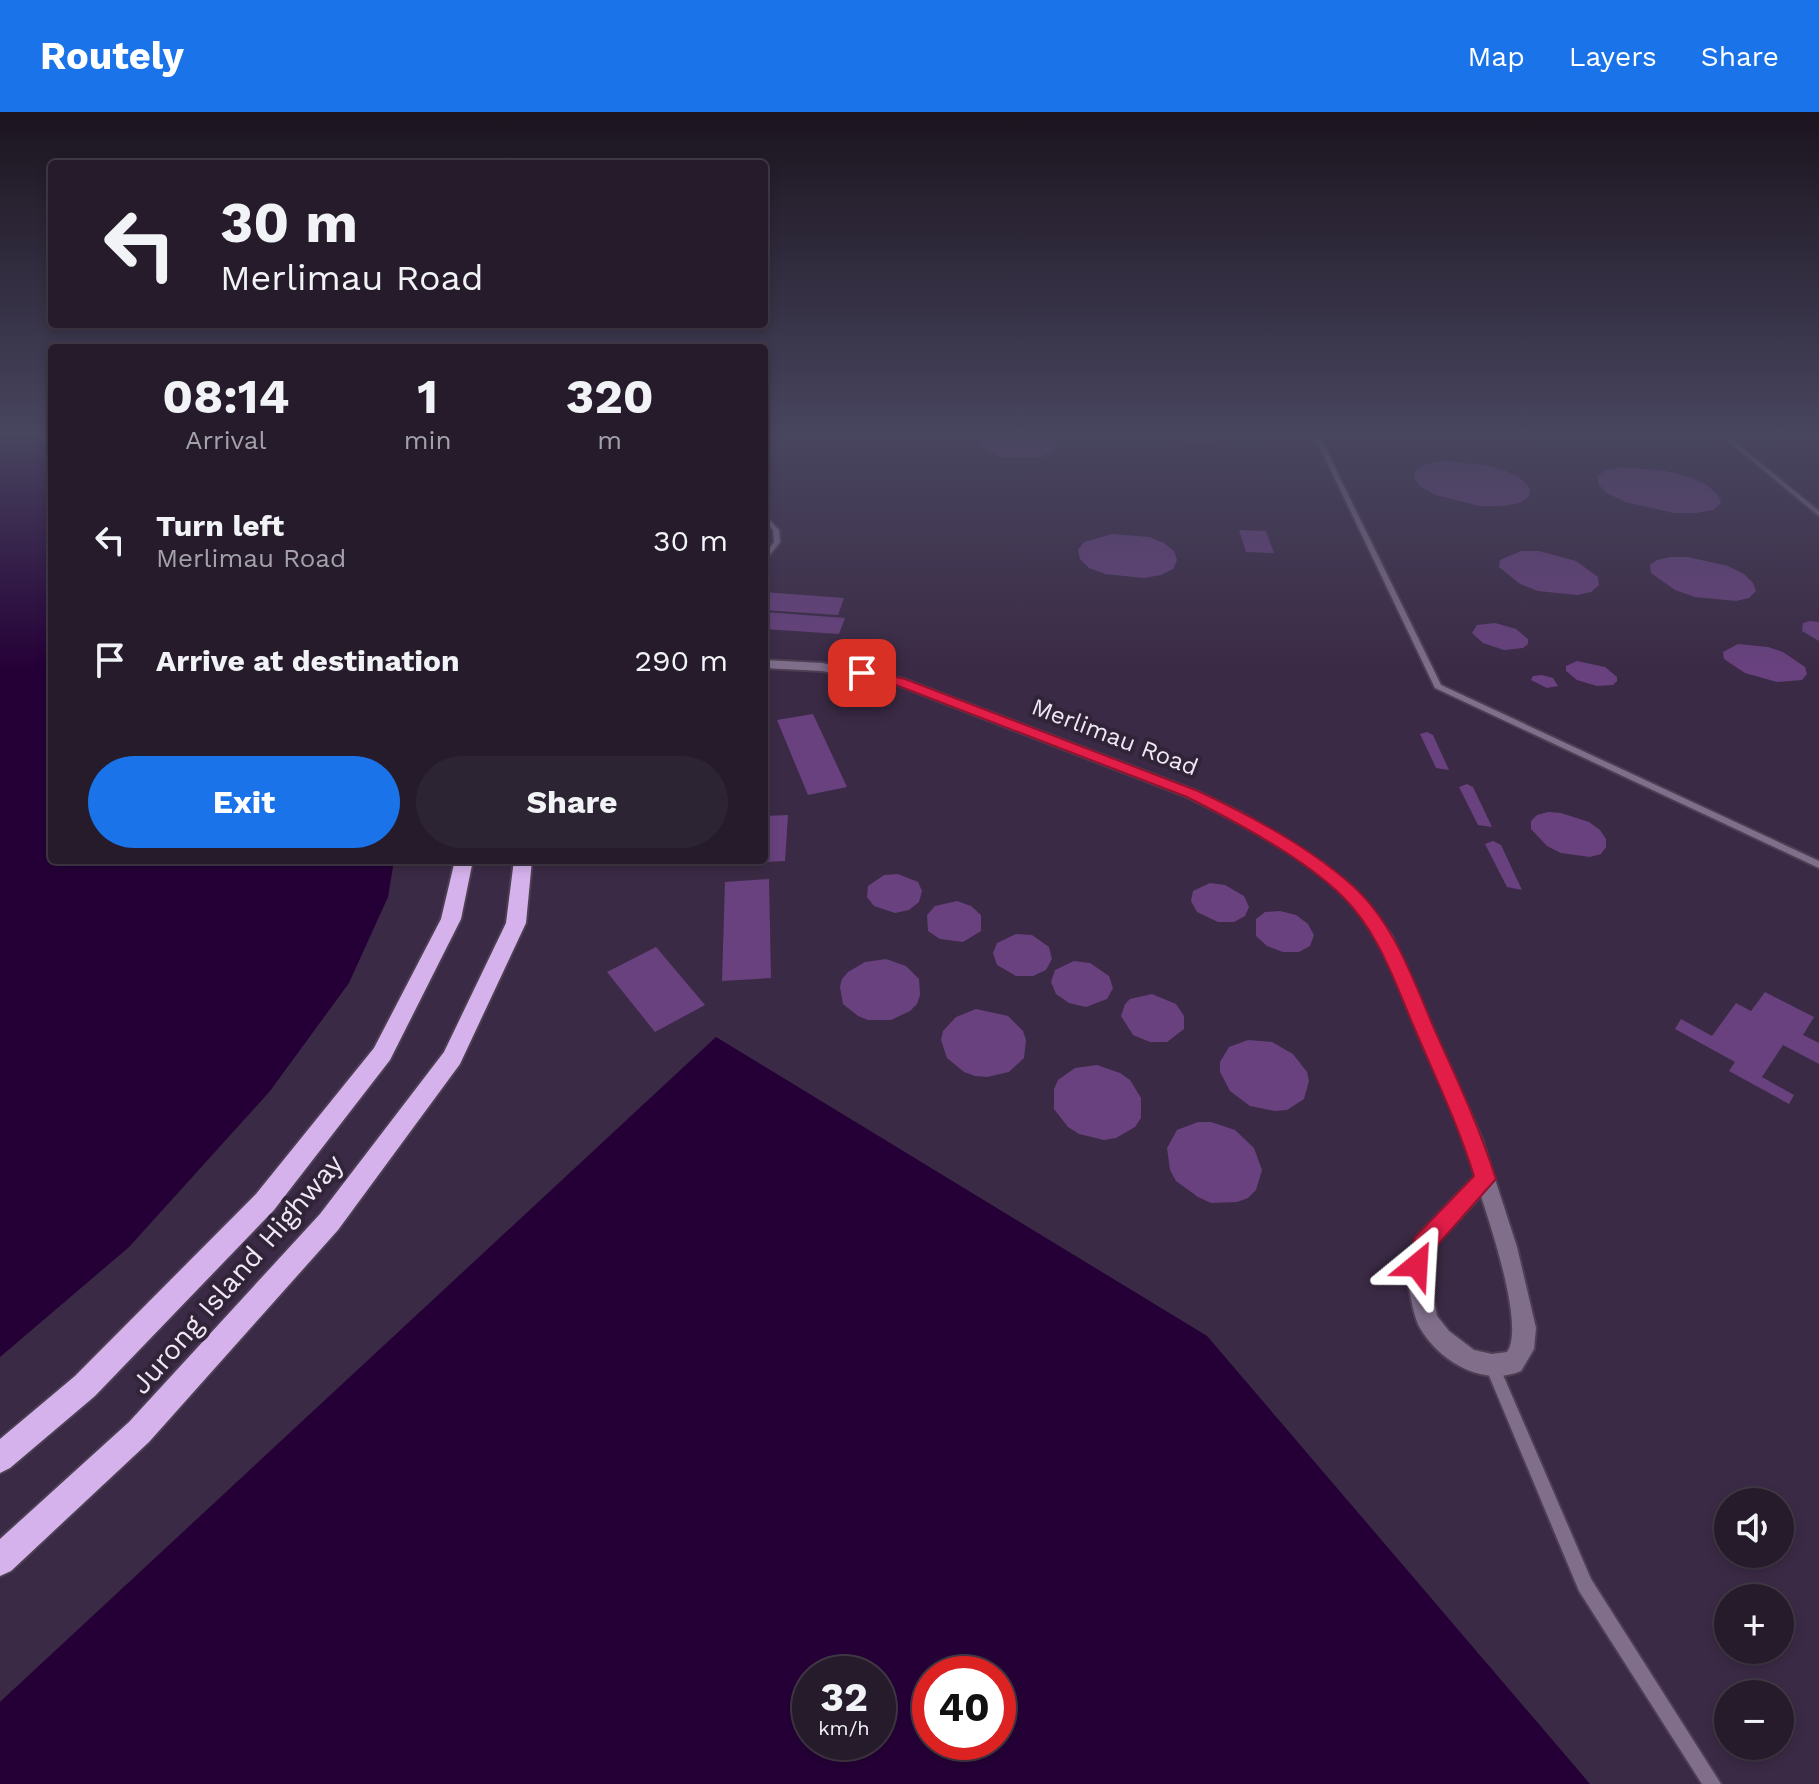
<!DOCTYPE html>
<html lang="en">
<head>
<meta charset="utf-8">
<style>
	body { margin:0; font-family:"Work Sans",sans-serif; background:#2d2433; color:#f1f3f6; height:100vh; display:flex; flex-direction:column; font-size:30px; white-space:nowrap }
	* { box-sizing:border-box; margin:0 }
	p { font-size:26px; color:#a3a1a9 }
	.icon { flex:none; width:44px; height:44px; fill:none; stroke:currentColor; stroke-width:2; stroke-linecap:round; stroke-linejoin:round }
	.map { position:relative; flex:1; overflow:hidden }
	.drawer { position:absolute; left:48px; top:232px; width:720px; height:520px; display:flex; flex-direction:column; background:#251b2b; border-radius:8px; box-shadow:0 4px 12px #0003,0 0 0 2px #423947 }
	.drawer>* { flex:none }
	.hud { position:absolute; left:48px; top:48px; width:720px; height:168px; border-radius:8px; box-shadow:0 4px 12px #0003,0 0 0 2px #423947; background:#251b2b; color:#f1f3f6; overflow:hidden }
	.controls { position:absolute; left:1714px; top:1376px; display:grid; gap:16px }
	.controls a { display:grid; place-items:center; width:80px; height:80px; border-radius:50%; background:#251b2b; box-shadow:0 4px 12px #0003,0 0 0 2px #423947; font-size:40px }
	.speed { position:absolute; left:792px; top:1544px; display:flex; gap:16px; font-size:40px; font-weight:700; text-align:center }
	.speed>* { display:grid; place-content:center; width:104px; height:104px; border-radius:50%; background:#251b2b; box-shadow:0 4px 12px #0003,0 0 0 2px #423947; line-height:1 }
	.speed small { font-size:20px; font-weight:400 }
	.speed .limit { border:12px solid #d22; background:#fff; color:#111 }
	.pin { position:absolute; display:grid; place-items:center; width:68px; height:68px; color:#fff; margin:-34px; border-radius:16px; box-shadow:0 4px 12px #0006 }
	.me { position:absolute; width:88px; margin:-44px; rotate:27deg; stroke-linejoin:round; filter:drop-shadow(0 0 6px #0008) }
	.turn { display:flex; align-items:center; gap:28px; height:168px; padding:0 40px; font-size:36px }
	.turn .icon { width:104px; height:104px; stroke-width:2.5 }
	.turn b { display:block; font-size:56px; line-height:68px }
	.eta { display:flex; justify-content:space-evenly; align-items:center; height:136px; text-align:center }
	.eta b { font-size:48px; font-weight:700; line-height:56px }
	.cta { display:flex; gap:16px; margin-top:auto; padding:16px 40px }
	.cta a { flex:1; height:92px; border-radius:48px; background:#1a73e8; color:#fff; font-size:32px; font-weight:700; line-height:92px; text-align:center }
	.cta a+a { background:#2d2433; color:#f1f3f6 }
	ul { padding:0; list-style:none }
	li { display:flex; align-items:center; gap:24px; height:120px; padding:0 40px }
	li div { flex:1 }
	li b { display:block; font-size:30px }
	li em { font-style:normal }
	header { display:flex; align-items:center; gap:48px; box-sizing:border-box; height:112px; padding:0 40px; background:#1a73e8; color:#fff }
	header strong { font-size:38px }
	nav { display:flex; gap:44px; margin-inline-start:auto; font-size:28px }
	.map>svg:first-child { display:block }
	.built { fill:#3b2a45; fill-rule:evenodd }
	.water { fill:#250037; fill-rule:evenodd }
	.building { fill:#68417e }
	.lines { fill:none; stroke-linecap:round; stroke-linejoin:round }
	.service-casing { stroke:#4c3f53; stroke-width:4 }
	.tertiary-casing { stroke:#4c3f53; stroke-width:4 }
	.primary-casing { stroke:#4c3f53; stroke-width:4 }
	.service { fill:#806e8b; fill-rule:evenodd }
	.tertiary { fill:#806e8b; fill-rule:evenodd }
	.primary { fill:#d6b2ed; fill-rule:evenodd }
	.route { fill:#e11d48; stroke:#92132f; stroke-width:2 }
	.labels { text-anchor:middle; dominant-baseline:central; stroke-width:8; stroke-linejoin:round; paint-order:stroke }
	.street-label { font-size:24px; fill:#efe7f5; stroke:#312439 }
	.near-street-label { font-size:28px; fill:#efe7f5; stroke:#312439 }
</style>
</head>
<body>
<header>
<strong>Routely</strong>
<nav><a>Map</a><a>Layers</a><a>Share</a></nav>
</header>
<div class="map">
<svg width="1819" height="1672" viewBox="0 0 1819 1672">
	<rect width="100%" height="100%" fill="#312439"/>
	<path class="built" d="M764,323H1819V1672H1590L1207,1224L716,925L0,1590V1245L129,1135L270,979L388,785L394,748H764ZM1728,1390H1780V1442H1728ZM1728,1486H1780V1538H1728ZM1728,1582H1780V1634H1728Z"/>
	<g class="water">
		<polygon points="0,323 52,323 52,748 394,748 388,785 349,871 270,979 129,1135 0,1245"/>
		<path d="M716,925L1207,1224L1590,1672H0V1590ZM810,1562H878V1630H810ZM930,1562H998V1630H930Z"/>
	</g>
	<g class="building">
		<polygon points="990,323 1043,323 1055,330 1056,336 1042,345 999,345 982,335 981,329"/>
		<polygon points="1151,323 1237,323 1207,332 1186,331"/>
		<polygon points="1442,349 1485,353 1506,359 1521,367 1530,376 1529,384 1520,391 1502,394 1480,394 1436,383 1421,375 1414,366 1416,358 1426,352"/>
		<polygon points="1622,355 1666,359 1689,365 1707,373 1718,383 1721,391 1713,398 1696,401 1674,401 1625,390 1607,381 1598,372 1597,364 1606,358"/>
		<polygon points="1239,418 1266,419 1274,441 1246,440"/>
		<polygon points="1112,422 1149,425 1164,431 1174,439 1177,448 1173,457 1161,463 1144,466 1105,462 1089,456 1080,447 1078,438 1084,430"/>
		<polygon points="1521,439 1539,439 1576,449 1598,465 1599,473 1591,480 1577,483 1538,479 1520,472 1499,455 1500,448"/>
		<polygon points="1670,445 1688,445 1728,454 1744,462 1753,471 1756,479 1749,486 1736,489 1695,485 1675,478 1651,461 1650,453 1657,448"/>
		<polygon points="764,480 844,486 838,503 764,498"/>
		<polygon points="764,500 845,506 839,522 764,517"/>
		<polygon points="1810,509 1819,510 1819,529 1802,519 1803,511"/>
		<polygon points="1495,511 1516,517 1528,527 1528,532 1523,536 1504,538 1483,531 1472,521 1477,513"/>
		<polygon points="1738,532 1768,535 1783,540 1805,555 1807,562 1802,568 1777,570 1745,561 1724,547 1723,540"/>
		<polygon points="1577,549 1605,555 1617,565 1617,569 1613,573 1597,574 1577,568 1566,559 1566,554"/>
		<polygon points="1542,563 1553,566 1558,574 1547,576 1531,568 1533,564"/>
		<polygon points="813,602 847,675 808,683 777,608"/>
		<polygon points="1427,620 1433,623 1449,658 1436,656 1420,622"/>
		<polygon points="1467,672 1473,675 1492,715 1478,713 1459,675"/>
		<polygon points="1548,700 1561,701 1589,710 1600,718 1606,727 1606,735 1601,742 1590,745 1561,741 1547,734 1531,717 1531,709 1537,703"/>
		<polygon points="788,703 785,749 764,750 764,704"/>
		<polygon points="1493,729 1501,733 1522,778 1507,775 1485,732"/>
		<polygon points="898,762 918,770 922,779 919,790 909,798 895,801 874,794 867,785 868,774 884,763"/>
		<polygon points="769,767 771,866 722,869 725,770"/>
		<polygon points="1210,771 1225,773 1244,784 1249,795 1245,804 1234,810 1218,810 1197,800 1191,789 1193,779"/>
		<polygon points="957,789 971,794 981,803 981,819 963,830 940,827 928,819 927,803 935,794"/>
		<polygon points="1280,799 1296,803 1308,812 1314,823 1310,834 1299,840 1283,840 1267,834 1256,824 1256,807 1265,800"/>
		<polygon points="1016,822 1032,823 1049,835 1052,847 1046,858 1033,864 1016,864 997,853 993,841 997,831"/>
		<polygon points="656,835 705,893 655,920 607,860"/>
		<polygon points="886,847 906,854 919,867 920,883 917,892 910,899 891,908 868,908 858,904 843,892 840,875 842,867 848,860 865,850"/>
		<polygon points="1074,849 1090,851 1109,864 1113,876 1107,887 1086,895 1069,891 1056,882 1051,870 1055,858"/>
		<polygon points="1765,880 1814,905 1803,923 1819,931 1819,952 1783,933 1762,965 1794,983 1789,992 1729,959 1735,950 1675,917 1681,907 1712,924 1736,891 1751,899"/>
		<polygon points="1152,882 1176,892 1184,904 1184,917 1167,930 1150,930 1133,923 1121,904 1125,892 1130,887"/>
		<polygon points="976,897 1008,904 1023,919 1026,928 1024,946 1009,960 987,965 975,964 964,960 947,946 941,928 943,919 956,905"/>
		<polygon points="1248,928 1272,930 1293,942 1307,960 1309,969 1304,987 1287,998 1275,999 1250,994 1230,979 1220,960 1220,950 1229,935"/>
		<polygon points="1097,953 1120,961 1130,968 1141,986 1141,1006 1135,1015 1116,1026 1104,1028 1079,1022 1068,1015 1054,997 1054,977 1058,968 1075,956"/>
		<polygon points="1198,1010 1211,1010 1235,1018 1254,1036 1262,1058 1256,1078 1248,1086 1237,1090 1211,1091 1198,1085 1176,1069 1170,1058 1167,1036 1177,1018"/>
	</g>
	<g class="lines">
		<g class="service-casing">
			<g id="service">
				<polygon points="1314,323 1319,323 1441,573 1819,749 1819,756 1435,576"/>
				<polygon points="1721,323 1726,323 1819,399 1819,404"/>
				<polygon points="764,402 779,418 780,430 766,448 764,449 764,443 774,430 773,418 764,408"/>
				<polygon points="1492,1247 1497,1249 1591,1467 1721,1672 1702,1672 1579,1479 1485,1254 1487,1249"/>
			</g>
		</g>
		<g class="tertiary-casing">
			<path id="tertiary" d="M764,548L822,551L904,567L1197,679L1240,700L1323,751L1353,775L1392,824L1482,1027L1517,1135L1536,1216L1534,1237L1521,1259C1483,1275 1440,1250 1420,1216C1413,1204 1407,1169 1407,1155C1407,1146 1412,1134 1416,1125L1475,1064C1460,1015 1439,969 1418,922C1397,873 1381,821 1343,783C1306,746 1234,708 1187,685L897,573L822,559L764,556ZM1481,1084C1491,1115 1525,1216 1507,1240L1492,1242L1474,1238L1449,1219L1437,1204L1427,1153L1432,1137Z"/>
		</g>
		<g class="primary-casing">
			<g id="primary">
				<polygon points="455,748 473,748 461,807 390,948 274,1098 95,1284 10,1356 0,1361 0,1327 75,1264 256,1082 374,936 441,807"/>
				<polygon points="514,748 532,748 526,811 460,952 338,1118 149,1330 11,1459 0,1464 0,1427 129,1310 320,1102 444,940 506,811"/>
			</g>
		</g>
		<use href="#service" class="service"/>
		<use href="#tertiary" class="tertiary"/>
		<use href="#primary" class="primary"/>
	</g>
	<linearGradient id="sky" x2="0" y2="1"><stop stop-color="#1b141f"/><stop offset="0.58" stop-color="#48455f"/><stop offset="1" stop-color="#48455f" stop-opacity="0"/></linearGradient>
	<rect width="1819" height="557" fill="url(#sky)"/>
	<path class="route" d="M862,557L905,567L1198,679C1252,704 1308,734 1353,774C1395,812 1414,870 1436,921C1458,969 1480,1017 1496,1067L1433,1138L1426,1161L1417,1165L1409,1161L1406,1153L1415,1125L1474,1064C1459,1015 1437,969 1417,922C1396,874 1380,821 1342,784C1302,745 1236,710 1187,685L896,573L858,564V558Z"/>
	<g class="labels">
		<g class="street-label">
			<text transform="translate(1115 625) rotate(21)">Merlimau Road</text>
		</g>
		<g class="near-street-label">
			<text transform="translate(237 1162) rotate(-49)">Jurong Island Highway</text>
		</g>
	</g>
</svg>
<div class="controls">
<a><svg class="icon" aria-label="sound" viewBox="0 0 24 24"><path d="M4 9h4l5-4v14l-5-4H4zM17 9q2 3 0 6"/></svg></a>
<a>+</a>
<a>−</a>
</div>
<div class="speed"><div>32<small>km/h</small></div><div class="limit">40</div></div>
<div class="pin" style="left:862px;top:561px;background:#d93025"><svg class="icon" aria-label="arrive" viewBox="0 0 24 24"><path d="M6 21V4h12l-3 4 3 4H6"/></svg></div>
<svg class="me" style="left:1417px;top:1153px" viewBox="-20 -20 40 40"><path d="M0-17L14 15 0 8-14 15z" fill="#e11d48" stroke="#fff" stroke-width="4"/></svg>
<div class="hud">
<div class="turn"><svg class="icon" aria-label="left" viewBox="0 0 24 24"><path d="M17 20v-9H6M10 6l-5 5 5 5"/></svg><div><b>30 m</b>Merlimau Road</div></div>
</div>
<section class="drawer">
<div class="eta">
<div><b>08:14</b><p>Arrival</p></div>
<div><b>1</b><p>min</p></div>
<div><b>320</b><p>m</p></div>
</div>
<ul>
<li><svg class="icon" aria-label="left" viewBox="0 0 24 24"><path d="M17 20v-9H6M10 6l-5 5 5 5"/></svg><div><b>Turn left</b><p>Merlimau Road</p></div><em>30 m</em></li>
<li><svg class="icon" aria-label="arrive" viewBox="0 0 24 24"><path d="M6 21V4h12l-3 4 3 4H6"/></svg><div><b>Arrive at destination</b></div><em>290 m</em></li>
</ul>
<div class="cta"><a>Exit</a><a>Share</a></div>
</section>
</div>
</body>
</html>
